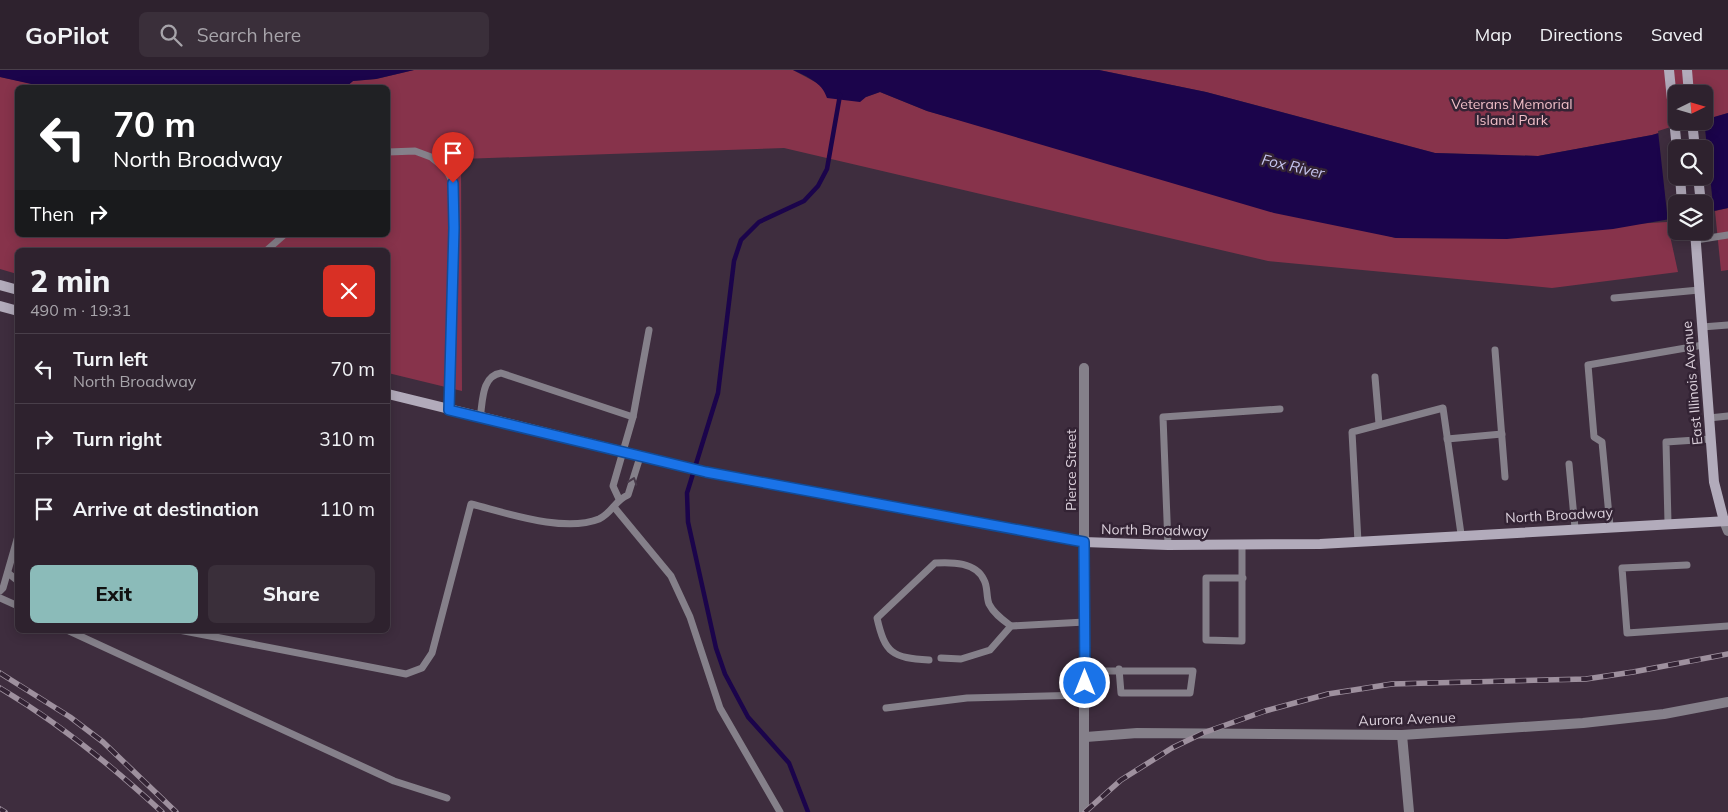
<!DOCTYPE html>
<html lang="en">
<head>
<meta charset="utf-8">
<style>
	body { margin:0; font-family:Mulish,sans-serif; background:#3a2f3a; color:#f1f3f6; height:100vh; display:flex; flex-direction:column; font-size:19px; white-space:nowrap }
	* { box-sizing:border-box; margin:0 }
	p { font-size:16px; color:#a7a4aa }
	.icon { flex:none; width:28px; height:28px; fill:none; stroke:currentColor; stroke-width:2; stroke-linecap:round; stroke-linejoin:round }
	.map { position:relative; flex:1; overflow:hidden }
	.sheet { position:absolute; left:15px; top:178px; width:375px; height:385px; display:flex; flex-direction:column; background:#2e222e; border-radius:8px; box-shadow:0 2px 12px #0003,0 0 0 1px #493f4a }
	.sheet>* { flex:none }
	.top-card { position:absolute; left:15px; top:15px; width:375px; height:152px; border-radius:8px; box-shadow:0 2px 12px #0003,0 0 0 1px #493f4a; background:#202124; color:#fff; overflow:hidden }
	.needle { width:32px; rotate:85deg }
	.buttons { position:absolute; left:1668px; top:15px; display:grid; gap:10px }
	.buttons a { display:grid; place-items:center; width:45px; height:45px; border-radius:8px; background:#2e222e; box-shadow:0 2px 12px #0003,0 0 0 1px #493f4a; font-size:25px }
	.pin { position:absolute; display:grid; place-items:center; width:42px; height:42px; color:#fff; margin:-51px -21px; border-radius:50% 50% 50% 0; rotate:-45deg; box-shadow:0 0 5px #0007 }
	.pin .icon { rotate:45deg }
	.me { position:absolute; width:55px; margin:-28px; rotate:0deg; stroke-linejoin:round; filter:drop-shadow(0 0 4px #0008) }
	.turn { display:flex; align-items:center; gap:18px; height:105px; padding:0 15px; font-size:22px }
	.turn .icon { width:65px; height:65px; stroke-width:2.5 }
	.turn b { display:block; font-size:35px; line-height:42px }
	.then { display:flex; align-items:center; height:48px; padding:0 15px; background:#0003; gap:10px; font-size:19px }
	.round { display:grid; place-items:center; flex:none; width:52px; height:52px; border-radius:8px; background:#3a2f3a }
	.headline { display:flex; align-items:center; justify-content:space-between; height:85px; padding:0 15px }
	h1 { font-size:30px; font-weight:800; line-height:38px }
	.cta { display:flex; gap:10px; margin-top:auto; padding:10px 15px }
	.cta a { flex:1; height:58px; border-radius:8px; background:#8bbbb9; color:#111; font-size:20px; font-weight:800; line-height:58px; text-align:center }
	.cta a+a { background:#3a2f3a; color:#f1f3f6 }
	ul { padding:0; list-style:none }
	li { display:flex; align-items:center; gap:15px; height:70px; padding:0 15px; border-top:1px solid #493f4a }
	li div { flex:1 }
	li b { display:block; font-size:19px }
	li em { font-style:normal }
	header { display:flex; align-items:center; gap:30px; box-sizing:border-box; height:70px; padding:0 25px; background:#2e222e; border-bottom:1px solid #493f4a }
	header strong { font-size:24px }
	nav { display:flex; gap:28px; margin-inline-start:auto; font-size:18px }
	.search { width:350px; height:45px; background:#3a2f3a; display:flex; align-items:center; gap:12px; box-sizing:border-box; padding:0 18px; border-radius:8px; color:#a7a4aa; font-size:19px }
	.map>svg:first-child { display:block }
	.green { fill:#87334b }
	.water { fill:#1b044b; fill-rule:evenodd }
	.pier { fill:#3e2d3e; fill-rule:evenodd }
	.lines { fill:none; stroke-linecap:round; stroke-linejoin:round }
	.stream { stroke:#1b044b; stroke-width:4.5 }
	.service { stroke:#85808a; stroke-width:7 }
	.minor { stroke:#85808a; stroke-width:10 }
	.secondary { stroke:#b2abbb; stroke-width:10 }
	.rail-casing { stroke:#9e909e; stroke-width:5.5 }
	.rail { stroke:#332334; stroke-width:4; stroke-dasharray:11; stroke-linecap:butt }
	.oneway { stroke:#483a4a }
	.route-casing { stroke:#114b97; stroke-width:12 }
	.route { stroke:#1a73e8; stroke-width:9 }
	.labels { text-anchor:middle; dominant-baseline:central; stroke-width:5; stroke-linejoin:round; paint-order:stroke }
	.park-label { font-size:14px; fill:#f1bfc8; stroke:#332334 }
	.street-label { font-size:14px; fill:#dcd1dc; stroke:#332334 }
	.water-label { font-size:15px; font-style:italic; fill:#c6c5ef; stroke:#332334 }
</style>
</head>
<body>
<header>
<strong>GoPilot</strong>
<div class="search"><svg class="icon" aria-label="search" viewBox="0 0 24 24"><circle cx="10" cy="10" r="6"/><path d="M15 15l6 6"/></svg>Search here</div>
<nav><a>Map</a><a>Directions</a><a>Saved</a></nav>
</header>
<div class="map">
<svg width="1728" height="742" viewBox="0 0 1728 742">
	<rect width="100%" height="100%" fill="#3e2d3e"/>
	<g class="green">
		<polygon points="414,0 793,0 817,13 825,19 866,27 880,22 927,41 1396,168 1667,152 1678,202 1552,218 1268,191 784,78 461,89 462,321 388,303 388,180 18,180 17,204 0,199 0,7 48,17 18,18 18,165 388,165 388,18 345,17 353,11 376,9"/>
		<polygon points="1099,0 1728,0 1728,43 1704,50 1704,24 1676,24 1676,51 1699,51 1652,65 1538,86 1435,83 1206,22"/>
		<polygon points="1728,138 1728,200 1721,201 1715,141"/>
	</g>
	<g class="water">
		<polygon points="0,0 414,0 376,9 353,11 345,18 49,18 0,7"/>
		<path d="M793,0H1099L1206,22L1435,83L1538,86L1652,65L1728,43V138L1704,143V134H1676V148L1613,159L1507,169L1396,168L1274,143L927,41L880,22L866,27L860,32L827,28C822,12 807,7 793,0ZM1676,79H1704V106H1676Z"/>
	</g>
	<path class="pier" d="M1704,49L1714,144L1704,145V134H1676V151L1668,152L1658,61L1690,51H1704ZM1676,79H1704V106H1676Z"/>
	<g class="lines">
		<polyline class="stream" points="808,742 789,693 748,647 725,604 716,578 688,452 687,423 718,323 734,191 741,170 759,152 804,131 818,116 827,99 840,25"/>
		<g class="service">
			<polyline points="388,82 415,81 431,87 446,99 453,113 454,158 449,340"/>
			<polyline points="1696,170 1728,165"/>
			<polyline points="267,180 284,165"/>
			<polyline points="1614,228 1699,220"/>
			<polyline points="1702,257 1728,255"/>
			<polyline points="1495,280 1505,407"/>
			<polyline points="1375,307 1379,354"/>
			<path d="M480,348C483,332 481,306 501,303L633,347L649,260"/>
			<polyline points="1709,348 1728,346"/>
			<polyline points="1447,369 1502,364"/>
			<polyline points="1569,394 1575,458"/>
			<polyline points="619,429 613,416 633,347"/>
			<polyline points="614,437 671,506 690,547 720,638 780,742"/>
			<polyline points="1668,453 1666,372 1711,369"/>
			<polyline points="1610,456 1602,372 1594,367 1588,295 1703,275"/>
			<polyline points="1358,472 1352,362 1443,338 1461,464"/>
			<polyline points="1242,474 1242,571 1206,570 1206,508 1243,508"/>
			<polyline points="1168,475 1163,347 1280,339"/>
			<polyline points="1687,495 1622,498 1627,563 1728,556"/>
			<polyline points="8,503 18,511"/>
			<polyline points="0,521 3,518 18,466"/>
			<polyline points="0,528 18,536"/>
			<polyline points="67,560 394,711 447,728"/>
			<path d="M179,560L406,604L422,598L432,583L471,434C507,443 564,463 599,449C612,443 615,430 628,425L640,387"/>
			<polyline points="941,588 961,589 990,580 1011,556 1085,552"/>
			<path d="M929,590C892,588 885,583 877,548L935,493C952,492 976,492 984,510C988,517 986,526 989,534C994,544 1003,550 1011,556"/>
			<polyline points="1085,601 1193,601 1190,623 1121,623 1119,599"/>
			<polyline points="886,638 967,628 1085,625"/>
		</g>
		<g class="minor">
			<polyline points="1724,451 1728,461"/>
			<polyline points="1402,665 1409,742"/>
			<polyline points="1086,667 1137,663 1402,665 1583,653 1664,644 1728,632"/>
			<polyline points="1084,742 1084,298"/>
		</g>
		<g class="secondary">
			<polyline points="1669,0 1677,79"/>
			<polyline points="1687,0 1689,24"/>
			<polyline points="1692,51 1695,79"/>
			<polyline points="1680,106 1682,134"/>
			<polyline points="1698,106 1701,134"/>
			<polyline points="1695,161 1714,412 1724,451"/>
			<polyline points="0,215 18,220"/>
			<polyline points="0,236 18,241"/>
			<polyline points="388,324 706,402 1084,472 1168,475 1320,474 1728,451"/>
		</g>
		<g class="rail-casing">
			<g id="rail">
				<polyline points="0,603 70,647 103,672 176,742"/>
				<path d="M0,618C59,653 111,695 162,742"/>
				<polyline points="0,739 5,742"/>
				<polyline points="1085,742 1121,710 1172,678 1203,663 1265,641 1328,624 1392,614 1586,609 1633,602 1728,584"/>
			</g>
		</g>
		<use href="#rail" class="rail"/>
	</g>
	<defs><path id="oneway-chevron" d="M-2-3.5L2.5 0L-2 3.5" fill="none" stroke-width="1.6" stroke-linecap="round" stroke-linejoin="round" transform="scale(1.25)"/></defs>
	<use class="oneway" href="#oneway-chevron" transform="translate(633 411) rotate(-71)"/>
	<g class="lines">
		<g class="route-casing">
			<polyline id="route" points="453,113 454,158 449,340 706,402 1084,472 1085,613"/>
		</g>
		<use href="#route" class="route"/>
	</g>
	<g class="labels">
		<g class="park-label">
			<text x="1512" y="34">Veterans Memorial<tspan x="1512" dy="16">Island Park</tspan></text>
		</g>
		<g class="street-label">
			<text transform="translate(1692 313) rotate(-95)">East Illinois Avenue</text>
			<text transform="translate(1071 400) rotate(-90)">Pierce Street</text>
			<text transform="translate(1559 445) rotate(-3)">North Broadway</text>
			<text transform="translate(1155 460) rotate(1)">North Broadway</text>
			<text transform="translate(1407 649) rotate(-2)">Aurora Avenue</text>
		</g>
		<g class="water-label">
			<text transform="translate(1293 96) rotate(13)">Fox River</text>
		</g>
	</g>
</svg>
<div class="buttons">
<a><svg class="needle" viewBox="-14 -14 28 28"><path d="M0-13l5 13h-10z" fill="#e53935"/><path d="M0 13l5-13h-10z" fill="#a7a4aa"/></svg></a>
<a><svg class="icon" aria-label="search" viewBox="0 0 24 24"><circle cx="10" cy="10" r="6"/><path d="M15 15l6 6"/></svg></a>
<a><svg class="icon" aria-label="layers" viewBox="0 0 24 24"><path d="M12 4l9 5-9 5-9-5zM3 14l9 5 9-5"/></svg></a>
</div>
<div class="pin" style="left:453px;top:113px;background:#d93025"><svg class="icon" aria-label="arrive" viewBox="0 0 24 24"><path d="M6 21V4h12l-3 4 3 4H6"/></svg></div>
<svg class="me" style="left:1085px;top:613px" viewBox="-20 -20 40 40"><circle r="17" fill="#1a73e8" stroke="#fff" stroke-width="3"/><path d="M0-11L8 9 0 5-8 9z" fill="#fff"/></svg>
<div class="top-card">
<div class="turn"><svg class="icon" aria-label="left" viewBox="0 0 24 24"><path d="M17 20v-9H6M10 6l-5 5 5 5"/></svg><div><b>70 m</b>North Broadway</div></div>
<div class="then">Then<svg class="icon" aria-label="right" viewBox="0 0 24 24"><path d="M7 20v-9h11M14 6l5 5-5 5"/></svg></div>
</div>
<section class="sheet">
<div class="headline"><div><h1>2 min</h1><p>490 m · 19:31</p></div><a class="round" style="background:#d93025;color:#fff"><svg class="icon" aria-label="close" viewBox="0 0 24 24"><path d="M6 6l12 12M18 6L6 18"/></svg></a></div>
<ul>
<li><svg class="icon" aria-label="left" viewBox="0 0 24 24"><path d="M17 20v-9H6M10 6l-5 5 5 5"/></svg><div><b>Turn left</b><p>North Broadway</p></div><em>70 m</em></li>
<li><svg class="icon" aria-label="right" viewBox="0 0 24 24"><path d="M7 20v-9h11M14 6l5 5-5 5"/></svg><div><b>Turn right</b></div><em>310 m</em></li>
<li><svg class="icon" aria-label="arrive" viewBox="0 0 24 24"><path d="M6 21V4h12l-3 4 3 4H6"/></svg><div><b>Arrive at destination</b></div><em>110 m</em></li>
</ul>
<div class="cta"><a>Exit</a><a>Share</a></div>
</section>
</div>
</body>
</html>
